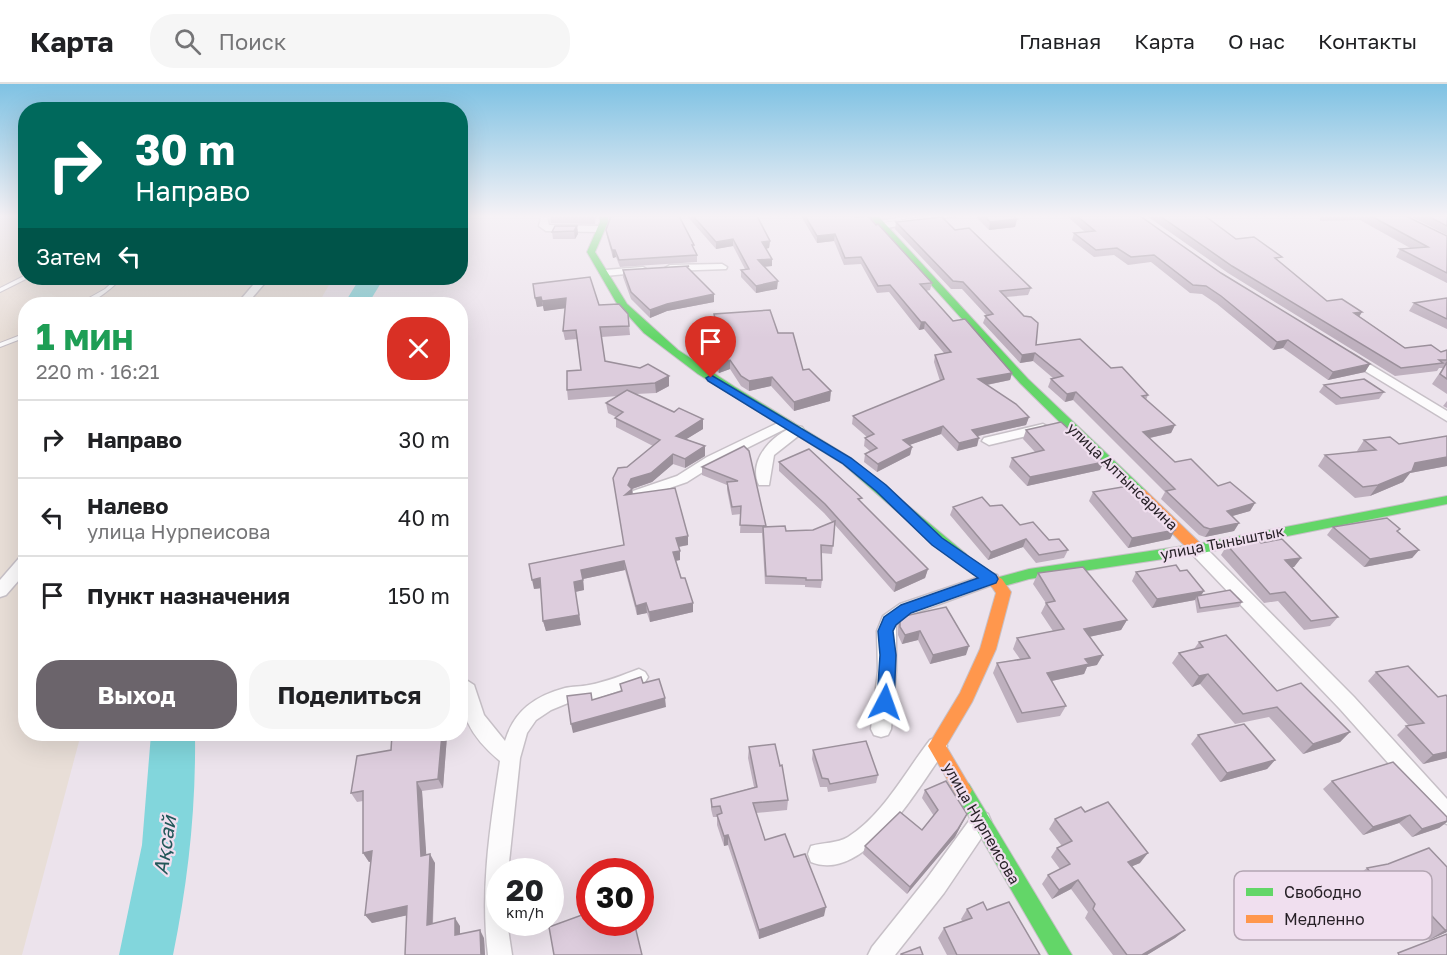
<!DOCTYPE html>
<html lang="ru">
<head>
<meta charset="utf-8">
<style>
	body { margin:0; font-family:"Golos Text",sans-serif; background:#f6f6f6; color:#202124; height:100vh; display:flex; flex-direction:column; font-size:22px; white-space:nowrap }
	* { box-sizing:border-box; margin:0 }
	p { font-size:20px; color:#757577 }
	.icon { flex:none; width:33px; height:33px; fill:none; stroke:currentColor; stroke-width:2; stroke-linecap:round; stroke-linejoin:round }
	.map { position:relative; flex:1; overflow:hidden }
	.details { position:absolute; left:18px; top:213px; width:450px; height:444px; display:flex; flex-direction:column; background:#fff; border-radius:24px; box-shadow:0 6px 24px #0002 }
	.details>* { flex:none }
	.hud { position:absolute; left:18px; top:18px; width:450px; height:183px; border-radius:24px; box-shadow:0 6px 24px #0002; background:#00695c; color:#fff; overflow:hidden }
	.speed { position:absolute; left:486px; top:774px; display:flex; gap:12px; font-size:30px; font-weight:700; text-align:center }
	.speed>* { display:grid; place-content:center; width:78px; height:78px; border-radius:50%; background:#fff; box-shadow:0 6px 24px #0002; line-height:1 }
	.speed small { font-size:15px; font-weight:400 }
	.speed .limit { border:9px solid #d22; background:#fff; color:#111 }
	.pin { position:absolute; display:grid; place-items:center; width:51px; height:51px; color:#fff; margin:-62px -26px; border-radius:50% 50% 50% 0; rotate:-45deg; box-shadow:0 0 6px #0007 }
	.pin .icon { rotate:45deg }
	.me { position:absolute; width:66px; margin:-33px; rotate:4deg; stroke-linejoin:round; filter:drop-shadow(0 0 4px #0008) }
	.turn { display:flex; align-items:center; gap:21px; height:126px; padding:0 18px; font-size:27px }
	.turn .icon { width:78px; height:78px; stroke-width:2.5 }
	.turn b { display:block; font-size:42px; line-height:51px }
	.then { display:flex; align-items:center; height:57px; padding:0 18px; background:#0003; gap:12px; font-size:22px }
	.round { display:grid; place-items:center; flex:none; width:63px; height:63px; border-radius:24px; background:#f6f6f6 }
	.overview { display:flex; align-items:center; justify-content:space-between; height:102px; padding:0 18px }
	h1 { font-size:36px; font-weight:700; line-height:45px; color:#1e9e55 }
	.button { display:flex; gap:12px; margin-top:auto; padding:12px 18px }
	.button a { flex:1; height:69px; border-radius:24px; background:#6b646b; color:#fff; font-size:24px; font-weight:700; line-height:69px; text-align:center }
	.button a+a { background:#f6f6f6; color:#202124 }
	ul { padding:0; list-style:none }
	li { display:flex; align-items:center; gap:18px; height:78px; padding:0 18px; border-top:2px solid #e0e0e0 }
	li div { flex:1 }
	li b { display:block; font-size:22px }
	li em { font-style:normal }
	header { display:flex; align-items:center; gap:36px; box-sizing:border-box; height:84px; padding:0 30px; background:#fff; border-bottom:2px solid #e0e0e0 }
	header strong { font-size:28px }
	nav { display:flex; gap:33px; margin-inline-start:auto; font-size:21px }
	.search { width:420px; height:54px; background:#f6f6f6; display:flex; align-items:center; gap:15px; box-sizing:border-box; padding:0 21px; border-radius:24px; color:#757577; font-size:22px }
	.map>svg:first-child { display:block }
	.industrial { fill:#e8ded7 }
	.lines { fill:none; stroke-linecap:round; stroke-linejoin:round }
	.river { fill:#82d6dc; fill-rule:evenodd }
	.lane-casing { stroke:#c7c0c7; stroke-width:2 }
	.street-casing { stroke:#c7c0c7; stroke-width:3 }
	.fast-casing { stroke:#c7c0c7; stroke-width:2 }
	.slow-casing { stroke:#c7c0c7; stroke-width:2 }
	.lane { fill:#fcfbfc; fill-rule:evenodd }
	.street { fill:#fcfbfc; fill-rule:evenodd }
	.fast { fill:#63d668; fill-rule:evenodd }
	.slow { fill:#ff974d; fill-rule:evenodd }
	.wall { fill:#beb0be }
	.shaded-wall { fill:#9b909b }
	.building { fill:#ddcddd; stroke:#9b909b; stroke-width:1.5 }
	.route { fill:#1a73e8; stroke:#114b97; stroke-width:1.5 }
	.labels { text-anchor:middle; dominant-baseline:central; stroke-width:4.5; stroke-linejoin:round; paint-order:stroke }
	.street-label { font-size:15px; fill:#251f25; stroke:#f0dfef }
	.near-water-label { font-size:20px; font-style:italic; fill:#225759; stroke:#f0dfef }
	.key { fill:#f0dfef; stroke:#b3a5b2; stroke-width:1.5 }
	.key-label { font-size:16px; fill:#251f25 }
</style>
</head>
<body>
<header>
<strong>Карта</strong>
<div class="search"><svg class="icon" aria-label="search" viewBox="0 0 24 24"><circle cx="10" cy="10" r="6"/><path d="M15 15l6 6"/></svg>Поиск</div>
<nav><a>Главная</a><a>Карта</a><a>О нас</a><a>Контакты</a></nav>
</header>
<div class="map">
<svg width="1447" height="871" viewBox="0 0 1447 871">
	<rect width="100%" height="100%" fill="#ece3ec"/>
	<polygon class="industrial" points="0,132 25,132 26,194 333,194 318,220 26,220 26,650 81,650 22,871 0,871"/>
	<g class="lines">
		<g class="river">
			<polygon points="360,194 384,194 368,220 344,220"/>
			<path d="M151,650H195C196,725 188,798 173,871H119L142,761Z"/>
		</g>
		<g class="lane-casing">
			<g id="lane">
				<polygon points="909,132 924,132 878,139 876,138 878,137"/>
				<polygon points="24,192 26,192 26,194 28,194 0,208 0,204"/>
				<path d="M117,194H122C112,204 94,220 80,220V219L105,205Z"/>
				<polygon points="26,249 26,253 0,263 0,259"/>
			</g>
		</g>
		<g class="street-casing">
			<g id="street">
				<polygon points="929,132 955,132 881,145 876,142 881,139"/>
				<polygon points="541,133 547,133 549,141 600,142 605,145 600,148 546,147 539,142"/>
				<polygon points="722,180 727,183 726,185 670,187 665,184 670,181"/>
				<polygon points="643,183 648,186 647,188 605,192 600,189 605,186"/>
				<polygon points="259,194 269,194 247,220 237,220"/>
				<polygon points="1351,269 1447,327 1447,337 1347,276 1347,270"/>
				<polygon points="786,335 793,339 791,342 717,379 687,398 638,415 631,410 633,407 677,392 707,373"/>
				<polygon points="1043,340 1050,344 1048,347 989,361 982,357 984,354"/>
				<path d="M797,342L802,343L804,346L802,349L774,371L769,401H759C747,376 774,348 797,342Z"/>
				<polygon points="1197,459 1203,461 1354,613 1447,715 1447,740 1440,737 1340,625 1191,469 1189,465 1191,461"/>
				<polygon points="26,471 26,488 6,511 0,513 0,496 20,473"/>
				<polygon points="991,489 997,491 999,495 997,499 912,530 896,541 896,587 891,645 888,651 881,653 874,651 871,645 878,587 877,547 883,532 900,520"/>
				<path d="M639,585L645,588L648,593L645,598L589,617L568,619L551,626L536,636L527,649L520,674L508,788H500V838H507L512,871H488C480,805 490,743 500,677C469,651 460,631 460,592L474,601L484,631L505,657C514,627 535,612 565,604C573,602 581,603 589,601C606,598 623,591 639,585Z"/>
				<path d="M937,653L944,656L947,662L944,668C918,703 865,800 811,778L808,770L811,762C823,758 837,760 848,753C883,731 905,688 930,656Z"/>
				<polygon points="981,727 988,730 991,737 988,744 944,809 895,871 868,871 872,863 928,793 974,730"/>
			</g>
		</g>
		<g class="fast-casing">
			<g id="fast">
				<polygon points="600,132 608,132 608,138 595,168 627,220 678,266 735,303 851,374 966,470 968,474 966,478 956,478 941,466 843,380 698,290 644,249 616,218 587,168 600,138"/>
				<polygon points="869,132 878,132 1028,295 1145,406 1147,409 1145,412 1135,412 1020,299"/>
				<polygon points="1447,412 1447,420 1197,470 1029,495 997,504 992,503 990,499 992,495 1029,485 1197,460"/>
				<polygon points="963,697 969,700 1072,871 1049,871 957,712 954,706 957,700"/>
			</g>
		</g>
		<g class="slow-casing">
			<g id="slow">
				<polygon points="1140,405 1145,406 1202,461 1204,465 1202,469 1192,469 1135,412 1133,409 1135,406"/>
				<polygon points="961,469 1002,495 1011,508 996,565 972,618 946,662 972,706 969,712 963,715 957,712 928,662 960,609 980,565 996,509 992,503 956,478 954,474 956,470"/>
			</g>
		</g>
		<use href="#lane" class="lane"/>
		<use href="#street" class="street"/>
		<use href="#fast" class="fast"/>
		<use href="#slow" class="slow"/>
	</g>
	<g class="wall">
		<polygon points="550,132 596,132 595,140 551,139"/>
		<polygon points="687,132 757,132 770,157 769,164 766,165 772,175 772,182 764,183 777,205 756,209 741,193 741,186 745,185 733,162 716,165"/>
		<polygon points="801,132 854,132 932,199 930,206 926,207 953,237 1012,289 1010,296 987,301 1029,333 1026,341 978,352 977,362 957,367 941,350 909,361 912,363 910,371 877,388 864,378 865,370 870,367 864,362 865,354 867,353 852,340 853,332 940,297 934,278 935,271 944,269 924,245 919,246 889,208 877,209 861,180 844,181 834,157 817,159"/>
		<polygon points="975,132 1014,132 1017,135 1015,143 989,146"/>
		<polygon points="1067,132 1140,132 1221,189 1370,280 1365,288 1328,296 1283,264 1273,266 1217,220 1202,210 1190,209 1151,178 1128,181 1114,171 1094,173 1072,156 1074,149 1085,148"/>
		<polygon points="1147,132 1205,132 1236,155 1279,178 1327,217 1362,228 1359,232 1405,264 1441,268 1447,266 1447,310 1432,300 1443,284 1439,284 1437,287 1395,292 1228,189"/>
		<polygon points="1320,132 1406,132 1447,152 1447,199 1396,173 1400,165 1412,165 1360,136 1320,137"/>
		<polygon points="1410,132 1447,132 1447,151"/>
		<polygon points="896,138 955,146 1031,204 1028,211 1006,213 1036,261 1111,284 1148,311 1146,316 1175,341 1171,349 1150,354 1175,378 1218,402 1255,419 1250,427 1232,432 1239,439 1234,447 1205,453 1199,451 1161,415 1165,408 1073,316 1065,318 1048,303 1051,295 1053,294 1033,277 1020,279 983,239 986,231 962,205 951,205 895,145"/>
		<polygon points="577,142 578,150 575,155 553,155 552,148"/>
		<polygon points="606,146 695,166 697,171 697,178 620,183 616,173 613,174 607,153"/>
		<polygon points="689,185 714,210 714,218 667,227 650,234 631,215 623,193 623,186"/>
		<polygon points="533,200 628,230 630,251 601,253 605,277 669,292 669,302 656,309 636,310 703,345 686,355 705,362 705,372 685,384 673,380 652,398 632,405 633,410 688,461 679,463 680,476 676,477 693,528 650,538 647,529 637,531 625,486 583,495 584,506 575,508 581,541 546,547 543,537 541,504 534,505 624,461 627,383 653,362 616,343 616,333 608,329 606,319 618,312 568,316 567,306 581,286 577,255 565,256 563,247 565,224 544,227 543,222 537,223"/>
		<polygon points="1447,214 1447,245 1409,227 1414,219"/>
		<polygon points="714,230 778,249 803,286 830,317 794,327 771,302 749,307 741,302 730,285 719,289 706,276 705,267 719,262 714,239"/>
		<polygon points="1324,301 1384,308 1379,315 1336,321 1319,308"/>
		<polygon points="1447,317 1447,324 1443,322"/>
		<polygon points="1026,346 1100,386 1027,402 1009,383 1012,374 1035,368 1023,355"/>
		<polygon points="1447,352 1447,382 1410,389 1403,398 1370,412 1355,414 1318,382 1325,371 1358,368 1357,367 1364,356 1399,360"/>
		<polygon points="744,362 766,442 786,447 813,446 832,438 824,429 779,387 779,378 861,418 928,485 925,494 894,508 835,441 832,470 821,469 822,496 821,504 805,503 805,501 765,500 762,449 740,449 741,430 732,431 727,406 727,401 702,391 702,383"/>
		<polygon points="1093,408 1137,412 1175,446 1170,455 1128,464 1089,417"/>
		<polygon points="990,422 1020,441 1068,466 1064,474 1036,479 1023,463 988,476 950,431 953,423"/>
		<polygon points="1333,443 1398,448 1419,466 1412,474 1364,483 1327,451"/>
		<polygon points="1261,459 1301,474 1294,483 1292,483 1338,533 1330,542 1304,546 1278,517 1264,519 1221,471 1227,461"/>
		<polygon points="1136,488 1201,511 1242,518 1239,523 1197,529 1195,516 1152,524 1132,497"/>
		<polygon points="1038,489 1127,536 1121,546 1089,553 1097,581 1087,583 1084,590 1052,597 1066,622 1060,632 1017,639 993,589 997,579 1020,575 1013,565 1017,554 1053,547 1041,529 1046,519 1033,500"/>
		<polygon points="900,533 966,571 930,580 918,556 902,560 898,551 898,542"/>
		<polygon points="1199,558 1277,607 1350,648 1340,658 1303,670 1269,633 1235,640 1200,600 1192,603 1172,579 1179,569 1194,565"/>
		<polygon points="1408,582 1447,674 1423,680 1397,651 1406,642 1409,642 1368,597 1376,588"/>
		<polygon points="392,650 451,651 447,652 443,704 422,707 426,771 435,779 433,839 460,842 460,850 484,854 485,871 407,831 372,839 365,831 371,778 369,778 363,769 363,717 357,718 351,709 391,666"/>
		<polygon points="1198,651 1275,676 1267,685 1220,698 1191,660"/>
		<polygon points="749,663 788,716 787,726 756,729 765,756 794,773 824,832 759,855 728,761 724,762 717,741 717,733 713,733 711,725 711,715 754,703 748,674"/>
		<polygon points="813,666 878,691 876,699 828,708 827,703 820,703 812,675"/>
		<polygon points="1332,697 1447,733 1447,738 1439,744 1412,753 1399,739 1363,751 1323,705"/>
		<polygon points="925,706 967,730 955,753 907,810 863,770 865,762 922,746 934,732 922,714"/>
		<polygon points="1085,728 1140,779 1132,782 1185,846 1175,854 1147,871 1113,871 1085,834 1088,828 1071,805 1052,815 1042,800 1048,791 1060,785 1051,773 1057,764 1062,762 1049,745 1055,735"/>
		<polygon points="1447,783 1447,848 1429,856 1393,815 1360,823 1349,809 1359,802 1353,795 1367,784"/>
		<polygon points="967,825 987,826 1040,871 947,871 938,854 944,844 962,837 961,835"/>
	</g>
	<g class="shaded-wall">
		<polygon points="1017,135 1015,143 989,146 990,138"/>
		<polygon points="577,142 578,150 575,155 574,147"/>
		<polygon points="835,150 834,157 817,159 817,152"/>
		<polygon points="733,155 733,162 716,165 716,158"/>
		<polygon points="770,157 769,164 762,165 762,158"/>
		<polygon points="612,166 615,166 616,173 613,174"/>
		<polygon points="772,175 772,182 757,183 758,176"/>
		<polygon points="778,197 777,205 756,209 756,202"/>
		<polygon points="714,210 714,218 667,227 650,234 650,226 667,220"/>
		<polygon points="541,213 543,222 537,223 535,214"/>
		<polygon points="566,214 567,224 544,227 542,217"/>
		<polygon points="1362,228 1357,236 1354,229"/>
		<polygon points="921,238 925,238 924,245 919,246"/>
		<polygon points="1288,256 1283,264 1273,266 1277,258"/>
		<polygon points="1035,269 1033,277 1020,279 1022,271"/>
		<polygon points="730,276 730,285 719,289 719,279"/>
		<polygon points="1370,280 1365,288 1328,296 1333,288"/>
		<polygon points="1012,289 1010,296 976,303 978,295"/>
		<polygon points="669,292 669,302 656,309 655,299"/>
		<polygon points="772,293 771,302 749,307 749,297"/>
		<polygon points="831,307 830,317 794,327 794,318"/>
		<polygon points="1076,308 1073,316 1065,318 1067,310"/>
		<polygon points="1029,333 1026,341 969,354 972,346"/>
		<polygon points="703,335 703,345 677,361 676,352"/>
		<polygon points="1175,341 1171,349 1140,356 1143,348"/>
		<polygon points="943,342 941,350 901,364 903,356"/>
		<polygon points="979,354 977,362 957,367 959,359"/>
		<polygon points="705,362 705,372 685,384 685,375"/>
		<polygon points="912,363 910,371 877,388 878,380"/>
		<polygon points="673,370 673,380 652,398 632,405 633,414 625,411 628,401 631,395"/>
		<polygon points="1447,373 1447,382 1410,389 1403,398 1370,412 1378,401 1415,379"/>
		<polygon points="1104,378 1100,386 1027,402 1030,393"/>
		<polygon points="1255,419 1250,427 1222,435 1227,427"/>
		<polygon points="1239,439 1234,447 1205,453 1210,445"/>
		<polygon points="1175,446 1170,455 1128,464 1132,454"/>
		<polygon points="688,452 688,461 677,463 676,454"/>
		<polygon points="1026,455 1023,463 988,476 991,468"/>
		<polygon points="1419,466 1412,474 1364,483 1370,475"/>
		<polygon points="680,467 680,476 674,477 673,468"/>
		<polygon points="1301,474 1294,483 1279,485 1285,476"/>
		<polygon points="624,477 625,486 583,495 584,506 575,508 581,541 546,547 543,537 574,498 581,486"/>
		<polygon points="928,485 925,494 894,508 896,499"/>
		<polygon points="540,494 542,504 534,505 532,496"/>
		<polygon points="1204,507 1198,516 1197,512 1195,516 1152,524 1157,515"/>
		<polygon points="646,519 647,529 637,531 636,522"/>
		<polygon points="693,519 693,528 650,538 649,528"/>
		<polygon points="1127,536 1121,546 1079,555 1084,545"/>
		<polygon points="920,547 918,556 902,560 905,551"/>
		<polygon points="969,562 966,571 930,580 933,571"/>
		<polygon points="1103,571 1097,581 1087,583 1084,590 1042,599 1047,589 1085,575"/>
		<polygon points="1208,590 1200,600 1192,603 1199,592"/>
		<polygon points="665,614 666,623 573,649 571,640"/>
		<polygon points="1350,648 1340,658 1303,670 1313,660"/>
		<polygon points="442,650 450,650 451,651 447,652 443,704 438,695"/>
		<polygon points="1447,668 1447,674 1423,680 1433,671"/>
		<polygon points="1275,676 1267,685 1220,698 1227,689"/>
		<polygon points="417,698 422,707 427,781 421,772"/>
		<polygon points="967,730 955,753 907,810 910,803"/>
		<polygon points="1410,731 1399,739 1363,751 1373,743"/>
		<polygon points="1447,737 1447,738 1439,744 1412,753 1422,745"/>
		<polygon points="728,751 728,761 724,762 724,752"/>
		<polygon points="372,767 378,775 369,778 363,769"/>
		<polygon points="1148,769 1140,779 1121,787 1128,778"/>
		<polygon points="430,770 435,779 432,849 427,841"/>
		<polygon points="1078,796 1071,805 1052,815 1059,806"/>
		<polygon points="1407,805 1393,815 1360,823 1374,813"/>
		<polygon points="407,822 413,830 372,839 365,831"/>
		<polygon points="826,823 824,832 759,855 759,846"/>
		<polygon points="455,834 460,842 460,859 455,851"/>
		<polygon points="480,846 484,854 485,871 481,871"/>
		<polygon points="1185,846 1175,854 1147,871 1142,871"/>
		<polygon points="1445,846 1447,846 1447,848 1429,856"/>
	</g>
	<g class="building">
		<polygon points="611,132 679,132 694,161 692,161 697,171 619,176 615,166 612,166 606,146"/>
		<polygon points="693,132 757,132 770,157 762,158 772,175 758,176 778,197 756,202 741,186 749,185 733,155 716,158"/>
		<polygon points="805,132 854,132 855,133 868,132 876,141 878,140 932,199 920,200 953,237 965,235 1012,289 978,295 1016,320 1029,333 972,346 979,354 959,359 943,342 903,356 912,363 878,380 865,370 877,364 865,354 874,350 853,332 944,295 935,271 951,268 925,238 921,238 890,201 878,202 861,173 845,174 835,150 817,152"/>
		<polygon points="984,132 1014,132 1017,135 990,138"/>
		<polygon points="1077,132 1140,132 1221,189 1370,280 1333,288 1288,256 1277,258 1221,212 1206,202 1193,201 1154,171 1131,173 1117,164 1096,166 1074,149 1095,147"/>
		<polygon points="1160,132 1205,132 1236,155 1254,153 1282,173 1275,174 1327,217 1342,215 1362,228 1354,229 1405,264 1431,261 1441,268 1447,266 1447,276 1439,276 1443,279 1401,284 1232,182"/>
		<polygon points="1371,132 1406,132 1447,152 1447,189 1400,165 1428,163"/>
		<polygon points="1428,132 1447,132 1447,142"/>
		<polygon points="942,133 955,146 969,144 1031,204 1000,207 1024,232 1031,233 1038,239 1036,261 1080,255 1111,284 1122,283 1148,311 1142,312 1175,341 1143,348 1175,378 1191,375 1218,402 1230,398 1255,419 1227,427 1239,439 1210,445 1204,443 1166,407 1175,405 1076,308 1067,310 1051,295 1063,292 1035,269 1022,271 985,232 993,230 963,198 953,197 896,138"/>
		<polygon points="555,142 577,142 574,147 552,148"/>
		<polygon points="689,182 687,183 714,210 667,220 650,226 631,208 623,186"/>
		<polygon points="590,193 599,221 619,220 628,230 629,242 600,243 605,277 640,284 648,280 669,292 655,299 567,306 567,287 581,286 576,246 563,247 566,214 542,217 541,213 535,214 533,200"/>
		<polygon points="1447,214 1447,235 1414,219"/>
		<polygon points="770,226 778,249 793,249 803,286 809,285 831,307 794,318 772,293 749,297 741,292 730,276 719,279 705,267 721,262 714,230"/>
		<polygon points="1447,278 1447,295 1440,290"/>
		<polygon points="1364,295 1384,308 1341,314 1324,301"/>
		<polygon points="627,306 674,328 679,324 703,335 676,352 705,362 685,375 673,370 651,389 631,395 628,401 632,405 625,411 675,404 688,452 676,454 680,467 673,468 681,494 685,494 693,519 649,528 646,519 636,522 624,477 581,486 583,496 574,498 579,531 543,537 540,494 532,496 529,480 624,461 613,394 618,384 627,383 660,356 615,334 623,328 606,319"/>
		<polygon points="1061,338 1104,378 1030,393 1012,374 1044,366 1026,346"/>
		<polygon points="1447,352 1447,373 1415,379 1412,387 1378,401 1363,403 1325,371 1376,366 1364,356 1390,353 1399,360"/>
		<polygon points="744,362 749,367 766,442 740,441 741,422 732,423 727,398 738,397 702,383"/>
		<polygon points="809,365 862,414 858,415 928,485 896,499 825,420 779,378"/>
		<polygon points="1128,402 1137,412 1139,412 1175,446 1132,454 1093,408"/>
		<polygon points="982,413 990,422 1002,421 1020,441 1033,438 1049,456 1059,455 1068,466 1039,471 1026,455 991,468 953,423"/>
		<polygon points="1387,434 1400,445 1397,447 1419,466 1370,475 1333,443"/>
		<polygon points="835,437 833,462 821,461 822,496 806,496 806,494 766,492 763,443 785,442 786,447 813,446"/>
		<polygon points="1257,455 1261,459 1282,455 1301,474 1285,476 1338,533 1311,537 1285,508 1270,510 1227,461"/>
		<polygon points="1176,481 1180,487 1187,486 1204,507 1157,515 1136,488"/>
		<polygon points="1083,483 1127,536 1084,545 1103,571 1085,575 1089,580 1047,589 1066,622 1022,629 997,579 1030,574 1017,554 1064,545 1046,519 1055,517 1038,489"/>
		<polygon points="1230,506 1242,518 1200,524 1197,512"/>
		<polygon points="946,523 969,562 933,571 920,547 905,551 900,543 900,533"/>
		<polygon points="1226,551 1277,607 1301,599 1350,648 1313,660 1277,623 1243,630 1208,590 1199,592 1179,569 1203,563 1199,558"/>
		<polygon points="1408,582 1438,613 1446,611 1447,613 1447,668 1433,671 1406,642 1424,639 1376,588"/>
		<polygon points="641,593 643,599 659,595 665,614 571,640 567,612 591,609 592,616 622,607 620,600"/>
		<polygon points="1244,640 1275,676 1227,689 1198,651"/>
		<polygon points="392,650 442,650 438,695 417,698 421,772 430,770 427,841 455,834 455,851 480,846 481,871 405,871 407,822 365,831 372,767 363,769 363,707 351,709 357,672 391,666"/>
		<polygon points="866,657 878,691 830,700 828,695 822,694 813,666"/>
		<polygon points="775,660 780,682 782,681 788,716 753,719 765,756 785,750 794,773 805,770 826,823 759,846 728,751 724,752 717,731 722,729 720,722 712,723 711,715 757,703 749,663"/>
		<polygon points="1393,678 1447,733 1447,737 1422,745 1410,731 1373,743 1332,697"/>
		<polygon points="946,697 967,730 958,745 910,803 865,762 900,728 922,746 938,726 925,706"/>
		<polygon points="1108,718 1148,769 1128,778 1185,846 1142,871 1127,871 1093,825 1095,820 1078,796 1059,806 1048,791 1070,780 1057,764 1072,757 1055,735 1081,723 1085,728"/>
		<polygon points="1429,764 1447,783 1447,846 1445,846 1407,805 1374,813 1363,799 1376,796 1367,784 1388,780"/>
		<polygon points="983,818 987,826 1009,818 1040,871 957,871 944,844 972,834 967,825"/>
		<polygon points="590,828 590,838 634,838 642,871 554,871 549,843"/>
		<polygon points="1447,850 1447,871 1399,871 1398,869"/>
		<polygon points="920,863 923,871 901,871 901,870"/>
	</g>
	<linearGradient id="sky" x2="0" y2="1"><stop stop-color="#7fc2e3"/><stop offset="0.52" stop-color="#f6f2f6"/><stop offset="1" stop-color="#f6f2f6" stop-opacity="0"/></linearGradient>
	<rect width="1447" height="254" fill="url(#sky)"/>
	<polygon class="route" points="711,291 851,374 886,401 942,454 996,491 998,495 996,499 911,529 896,541 893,547 896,571 894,618 891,623 885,626 879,623 877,618 880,571 878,547 884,533 901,521 978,494 932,461 876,407 842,379 708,297 706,294"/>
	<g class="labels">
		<g class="street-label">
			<text transform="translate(1123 392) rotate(44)">улица Алтынсарина</text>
			<text transform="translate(1222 458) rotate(-11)">улица Тыныштык</text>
			<text transform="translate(982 739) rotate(60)">улица Нурпеисова</text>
		</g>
		<g class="near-water-label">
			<text transform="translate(164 761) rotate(-81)">Ақсай</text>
		</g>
	</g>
	<rect x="1234" y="787" width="198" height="69" rx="9" class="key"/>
	<rect x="1246" y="804" width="27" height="8" fill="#63d668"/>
	<rect x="1246" y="831" width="27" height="8" fill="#ff974d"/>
	<g class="key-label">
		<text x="1284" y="814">Свободно</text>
		<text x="1284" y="841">Медленно</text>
	</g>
</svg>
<div class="speed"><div>20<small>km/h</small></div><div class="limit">30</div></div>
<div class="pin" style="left:711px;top:294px;background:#d93025"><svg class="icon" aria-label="arrive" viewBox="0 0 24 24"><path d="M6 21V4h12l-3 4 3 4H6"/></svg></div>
<svg class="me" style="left:885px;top:618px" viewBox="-20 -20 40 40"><path d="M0-17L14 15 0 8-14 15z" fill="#1a73e8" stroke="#fff" stroke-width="4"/></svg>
<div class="hud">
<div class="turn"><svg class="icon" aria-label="right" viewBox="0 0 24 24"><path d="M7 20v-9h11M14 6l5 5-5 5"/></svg><div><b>30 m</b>Направо</div></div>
<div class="then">Затем<svg class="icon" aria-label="left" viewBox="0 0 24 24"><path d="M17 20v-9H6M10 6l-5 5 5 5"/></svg></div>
</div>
<section class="details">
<div class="overview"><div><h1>1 мин</h1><p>220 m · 16:21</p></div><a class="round" style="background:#d93025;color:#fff"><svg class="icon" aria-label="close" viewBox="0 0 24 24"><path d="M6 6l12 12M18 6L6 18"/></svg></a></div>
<ul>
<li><svg class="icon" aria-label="right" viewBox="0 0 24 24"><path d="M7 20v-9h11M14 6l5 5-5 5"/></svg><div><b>Направо</b></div><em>30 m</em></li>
<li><svg class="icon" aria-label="left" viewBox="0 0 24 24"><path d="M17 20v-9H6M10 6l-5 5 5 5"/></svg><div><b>Налево</b><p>улица Нурпеисова</p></div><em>40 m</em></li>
<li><svg class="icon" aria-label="arrive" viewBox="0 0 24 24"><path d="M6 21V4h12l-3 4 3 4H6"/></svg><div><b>Пункт назначения</b></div><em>150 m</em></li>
</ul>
<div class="button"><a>Выход</a><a>Поделиться</a></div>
</section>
</div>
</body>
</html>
